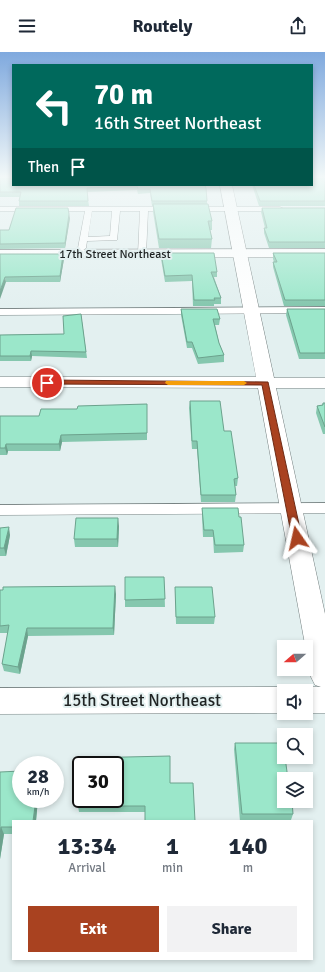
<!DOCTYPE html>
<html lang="en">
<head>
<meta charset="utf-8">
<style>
	body { margin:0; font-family:Signika,sans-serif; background:#f2f2f3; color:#1f2937; height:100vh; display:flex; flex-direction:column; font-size:15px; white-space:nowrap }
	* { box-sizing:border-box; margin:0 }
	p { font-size:13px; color:#747a83 }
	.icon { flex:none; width:22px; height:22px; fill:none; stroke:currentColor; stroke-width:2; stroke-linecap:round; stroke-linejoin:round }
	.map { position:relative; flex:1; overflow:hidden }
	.sheet { position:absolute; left:12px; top:768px; width:301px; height:140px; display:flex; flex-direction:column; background:#fff; border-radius:0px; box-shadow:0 2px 6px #0003 }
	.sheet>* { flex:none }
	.top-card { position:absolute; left:12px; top:12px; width:301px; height:122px; border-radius:0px; box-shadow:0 2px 6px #0003; background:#00695c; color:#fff; overflow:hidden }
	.needle { width:26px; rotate:250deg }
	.controls { position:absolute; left:277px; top:588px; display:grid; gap:8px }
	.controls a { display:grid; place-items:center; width:36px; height:36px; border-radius:0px; background:#fff; box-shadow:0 2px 6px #0003; font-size:20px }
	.speed { position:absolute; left:12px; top:704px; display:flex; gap:8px; font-size:20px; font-weight:700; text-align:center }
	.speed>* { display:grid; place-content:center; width:52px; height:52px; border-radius:50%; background:#fff; box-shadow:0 2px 6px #0003; line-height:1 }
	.speed small { font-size:10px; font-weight:400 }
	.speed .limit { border:2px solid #111; border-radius:6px; background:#fff; color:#111 }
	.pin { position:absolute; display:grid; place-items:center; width:34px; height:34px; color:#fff; margin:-17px; border:2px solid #fff; border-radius:50%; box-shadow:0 1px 4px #0007 }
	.me { position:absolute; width:44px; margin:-22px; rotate:349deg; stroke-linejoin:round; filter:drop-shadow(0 0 3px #0008) }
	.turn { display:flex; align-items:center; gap:14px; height:84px; padding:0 16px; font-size:18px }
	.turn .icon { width:52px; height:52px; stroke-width:2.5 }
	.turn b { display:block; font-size:28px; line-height:34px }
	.then { display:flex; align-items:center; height:38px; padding:0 16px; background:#0003; gap:8px; font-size:15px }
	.eta { display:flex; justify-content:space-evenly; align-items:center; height:68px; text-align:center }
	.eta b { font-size:24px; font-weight:800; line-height:28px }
	.action { display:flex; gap:8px; margin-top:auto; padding:8px 16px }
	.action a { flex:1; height:46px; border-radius:0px; background:#a94220; color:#fff; font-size:16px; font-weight:800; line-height:46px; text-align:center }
	.action a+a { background:#f2f2f3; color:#1f2937 }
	header { display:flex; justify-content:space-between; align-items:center; height:52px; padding:0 16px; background:#fff; font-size:18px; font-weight:800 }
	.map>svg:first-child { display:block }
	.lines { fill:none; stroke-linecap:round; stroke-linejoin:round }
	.service-casing { stroke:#747f7f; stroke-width:1 }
	.minor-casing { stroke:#747f7f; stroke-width:1 }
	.secondary-casing { stroke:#747f7f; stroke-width:1 }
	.service { fill:#fff; fill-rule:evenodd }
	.minor { fill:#fff; fill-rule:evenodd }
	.secondary { fill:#fff; fill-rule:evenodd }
	.wall { fill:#85c7ae }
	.shaded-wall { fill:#6ca28d }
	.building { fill:#9be7ca; stroke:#6ca28d; fill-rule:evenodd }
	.route { fill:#a94220; stroke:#6e2b15 }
	.slow { fill:#f59e0b }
	.labels { text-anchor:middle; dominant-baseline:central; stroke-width:4; stroke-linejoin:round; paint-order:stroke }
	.far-street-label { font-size:12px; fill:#1f2323; stroke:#e3f0f0 }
	.near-street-label { font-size:17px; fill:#1f2323; stroke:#e3f0f0 }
</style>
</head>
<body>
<header><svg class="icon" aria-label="menu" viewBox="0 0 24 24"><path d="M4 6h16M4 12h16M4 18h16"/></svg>Routely<svg class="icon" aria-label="share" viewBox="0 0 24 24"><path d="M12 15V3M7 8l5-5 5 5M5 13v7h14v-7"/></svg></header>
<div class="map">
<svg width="325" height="920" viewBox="0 0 325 920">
	<rect width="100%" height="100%" fill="#e3f0f0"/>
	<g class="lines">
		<g class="service-casing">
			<g id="service">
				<path d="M0,155H280L284,157L280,159H148L146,202L142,205L138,202L140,159H120L117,188L87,189L86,196L82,199L78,196L85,159H0ZM92,159H112L110,184L88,185Z"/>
				<polygon points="325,255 325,261 0,263 0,257"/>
				<polygon points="325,451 325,461 0,463 0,453"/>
			</g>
		</g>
		<g class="minor-casing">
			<g id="minor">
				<polygon points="220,133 232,133 274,326 325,326 325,336 276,336 325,562 325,661 306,661 306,639 296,639 306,635 321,635 315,633 311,625 258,336 0,335 0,325 256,325"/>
				<polygon points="284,635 294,639 284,639 284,661 0,662 0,636"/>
			</g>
		</g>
		<g class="secondary-casing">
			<polygon id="secondary" points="325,197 325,205 0,206 0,198"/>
		</g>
		<use href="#service" class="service"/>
		<use href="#minor" class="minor"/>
		<use href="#secondary" class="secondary"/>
	</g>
	<g class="wall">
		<polygon points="0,126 205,133 207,149 207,152 212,169 212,178 210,178 212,187 211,196 159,196 153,160 153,154 152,154 150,141 138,142 137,138 87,140 89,154 19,154 19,149 20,145 0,145"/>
		<polygon points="325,126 325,154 259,154 252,133 312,133"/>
		<polygon points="262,156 325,156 325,196 269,196 264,181 264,176 265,176 261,160"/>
		<polygon points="70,166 65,196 0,197 0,178 9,178"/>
		<polygon points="161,201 217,220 217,225 214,225 221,246 221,252 214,252 214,254 193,254 192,229 165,230 161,207"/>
		<polygon points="273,201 325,201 325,254 284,254 273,215 273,210 274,210 273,207"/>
		<polygon points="0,202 63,202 64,207 60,230 6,230"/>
		<polygon points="181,257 220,267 219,273 215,273 219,291 224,303 224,310 198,312 192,296 187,296 181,263"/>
		<polygon points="287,257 325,257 325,307 299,307 286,263"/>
		<polygon points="81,262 87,306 32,304 31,309 0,309 0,283 64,282"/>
		<polygon points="190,349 224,379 238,426 237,434 235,434 236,443 235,450 201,450 197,397 192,397 189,356"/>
		<polygon points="323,351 325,351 325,383 325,382 323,382 316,361 317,354 322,353"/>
		<polygon points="147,352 147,388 62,390 60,399 8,399 7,403 0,403 0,364 39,364 77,357"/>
		<polygon points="202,456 239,465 244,493 243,500 214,501 213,485 203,485 202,463"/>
		<polygon points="119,474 118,495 75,495 74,487"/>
		<polygon points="0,476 10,483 6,504 0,504"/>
		<polygon points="164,525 165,555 125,555 125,548"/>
		<polygon points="175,535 215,565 214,572 176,572"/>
		<polygon points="0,538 116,542 114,583 28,584 20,622 4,619 2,612 8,581 0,581"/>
		<polygon points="235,691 293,762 291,768 240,769 234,697"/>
		<polygon points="0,720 38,747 36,769 13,769 13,782 4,782 0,807"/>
		<polygon points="170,731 145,760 79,760 78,754"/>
	</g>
	<g class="shaded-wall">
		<polygon points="69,162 70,166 65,196 65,191"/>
		<polygon points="63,202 64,207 60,230 60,224"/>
		<polygon points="5,225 6,230 0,247 0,239"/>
		<polygon points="31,299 32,304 31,309 30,304"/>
		<polygon points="61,383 62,390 60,399 59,392"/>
		<polygon points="6,392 8,399 7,403 5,396"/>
		<polygon points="118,466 119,474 118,495 117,487"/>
		<polygon points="9,475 10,483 6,504 4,496"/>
		<polygon points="115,534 116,542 114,583 113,576"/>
		<polygon points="27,576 28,584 20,622 18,615"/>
		<polygon points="36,747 38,747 36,769 33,769"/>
		<polygon points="1,775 4,782 0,807 0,783"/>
	</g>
	<g class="building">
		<polygon points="0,126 13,126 13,133 205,133 206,136 207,149 152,149 150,137 138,137 137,134 87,136 88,149 19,149 21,140 0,140"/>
		<polygon points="312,126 325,126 325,149 260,149 254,133 312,133"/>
		<polygon points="153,152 208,152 212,169 208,169 212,187 159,187"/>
		<polygon points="16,156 68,156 69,162 65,191 0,192 0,178 9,178"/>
		<polygon points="262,156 325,156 325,190 269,190 264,176 267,176"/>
		<polygon points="161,201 214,201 217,220 211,220 221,246 214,246 215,248 194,248 192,223 165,224"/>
		<polygon points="273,201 325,201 325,248 285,248 273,210 277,210"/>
		<polygon points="0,202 63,202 60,224 5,225 0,239"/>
		<polygon points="181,257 217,257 220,267 213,267 219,291 224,303 198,306 192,290 187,290"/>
		<polygon points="287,257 325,257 325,301 300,301"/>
		<polygon points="81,262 86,300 31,299 30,304 0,304 0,283 64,282 63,264"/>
		<polygon points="190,349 220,349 224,379 231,379 238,426 234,427 236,443 201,443 197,389 192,389"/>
		<polygon points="323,351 325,351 325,375 317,354 323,353"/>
		<polygon points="147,352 147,381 61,383 59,392 6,392 5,396 0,396 0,364 39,364 41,357 77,357 78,354"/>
		<polygon points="202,456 238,456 239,465 241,465 244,493 215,493 213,478 204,478"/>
		<polygon points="76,466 118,466 117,487 74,487"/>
		<polygon points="9,475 4,496 0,496 0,476"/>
		<polygon points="125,525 164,525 165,547 125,548"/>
		<polygon points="115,534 113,576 27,576 18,615 2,612 9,573 0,574 0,538 3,538 3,535"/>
		<polygon points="175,535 212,535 215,565 176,565"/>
		<polygon points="235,691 283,691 284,699 284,705 285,705 288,727 284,727 284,749 292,749 293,762 242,762"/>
		<path d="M170,704V731H193L195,769H145V754H78L81,706ZM81,713H115V747H81Z"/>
		<polygon points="21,719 21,747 36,747 33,769 13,769 13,775 1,775 0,783 0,720"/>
	</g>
	<linearGradient id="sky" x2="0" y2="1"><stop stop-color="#7fa9de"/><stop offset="0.49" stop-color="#f2f8f8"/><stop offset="1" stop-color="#f2f8f8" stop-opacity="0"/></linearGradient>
	<rect width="325" height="255" fill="url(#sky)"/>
	<polygon class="route" points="47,328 268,330 302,486 300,489 294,489 292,486 262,333 44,332 44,329"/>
	<polygon class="slow" points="166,329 244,329 247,331 244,333 168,333 165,331"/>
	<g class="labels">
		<g class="far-street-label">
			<text x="115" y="202">17th Street Northeast</text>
		</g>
		<g class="near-street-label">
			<text x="142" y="648">15th Street Northeast</text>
		</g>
	</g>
</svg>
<div class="controls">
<a><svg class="needle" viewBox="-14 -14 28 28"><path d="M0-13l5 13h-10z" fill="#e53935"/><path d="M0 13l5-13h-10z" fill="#747a83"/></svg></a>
<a><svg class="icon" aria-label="sound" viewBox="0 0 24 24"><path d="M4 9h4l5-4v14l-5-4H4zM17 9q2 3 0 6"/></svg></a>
<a><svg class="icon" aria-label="search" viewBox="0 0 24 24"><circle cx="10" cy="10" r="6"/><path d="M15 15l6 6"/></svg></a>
<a><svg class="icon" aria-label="layers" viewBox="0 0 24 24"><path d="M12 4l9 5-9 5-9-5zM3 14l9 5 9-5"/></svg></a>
</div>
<div class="speed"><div>28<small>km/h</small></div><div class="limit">30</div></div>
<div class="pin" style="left:47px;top:331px;background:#d93025"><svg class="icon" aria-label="arrive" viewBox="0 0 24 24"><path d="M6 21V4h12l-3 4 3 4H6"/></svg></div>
<svg class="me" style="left:297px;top:486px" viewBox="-20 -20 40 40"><path d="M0-17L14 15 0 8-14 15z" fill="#a94220" stroke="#fff" stroke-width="4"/></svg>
<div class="top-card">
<div class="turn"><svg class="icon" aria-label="left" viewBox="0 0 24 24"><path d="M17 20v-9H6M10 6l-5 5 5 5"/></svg><div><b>70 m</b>16th Street Northeast</div></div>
<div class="then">Then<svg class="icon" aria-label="arrive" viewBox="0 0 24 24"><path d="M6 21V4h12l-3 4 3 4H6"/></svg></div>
</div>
<section class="sheet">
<div class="eta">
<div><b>13:34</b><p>Arrival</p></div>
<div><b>1</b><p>min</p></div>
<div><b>140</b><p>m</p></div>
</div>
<div class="action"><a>Exit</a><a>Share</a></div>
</section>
</div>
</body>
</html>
